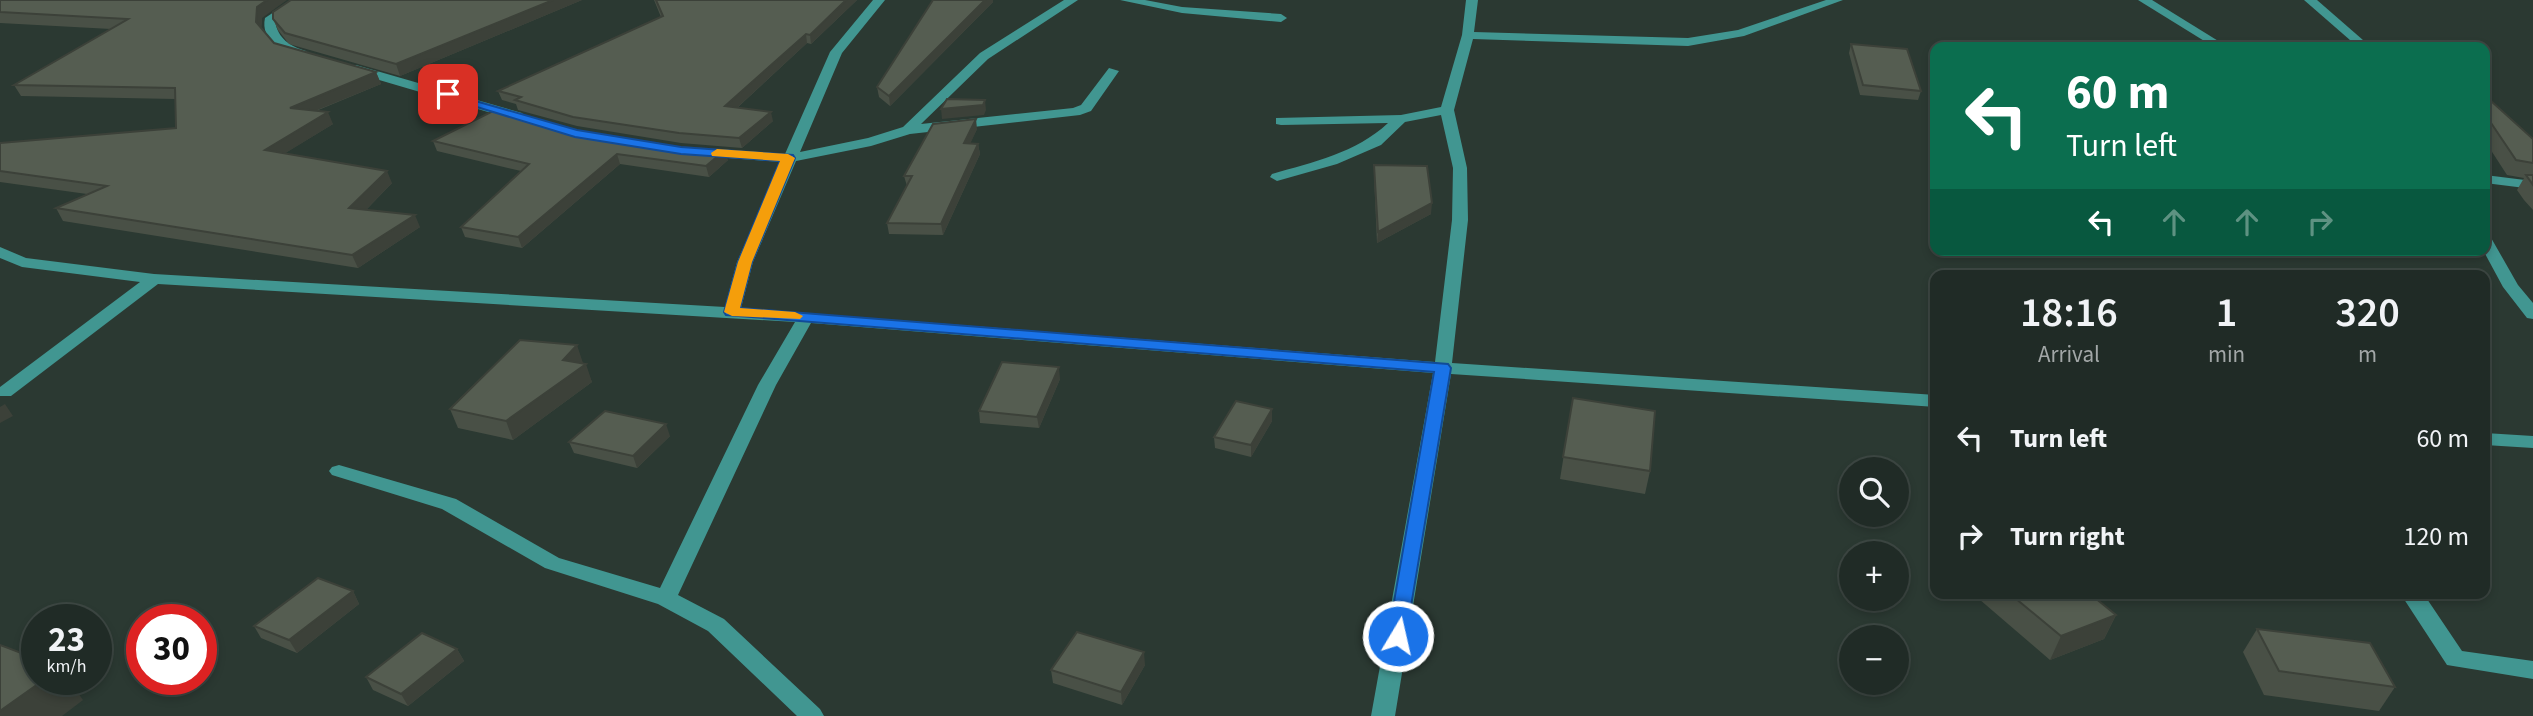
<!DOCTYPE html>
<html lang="en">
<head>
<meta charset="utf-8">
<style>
	body { margin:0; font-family:"Source Sans 3",sans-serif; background:#2d3732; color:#f1f3f6; height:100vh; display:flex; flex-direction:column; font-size:26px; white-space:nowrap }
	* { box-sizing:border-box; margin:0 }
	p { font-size:23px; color:#a2a7a7 }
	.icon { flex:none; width:38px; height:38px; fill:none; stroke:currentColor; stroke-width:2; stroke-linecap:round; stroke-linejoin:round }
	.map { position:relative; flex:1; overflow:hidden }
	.side { position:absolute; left:1930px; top:270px; width:560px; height:329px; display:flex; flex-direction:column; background:#202b26; border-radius:14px; box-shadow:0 4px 10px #0003,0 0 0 2px #3d4743 }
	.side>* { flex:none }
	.guide { position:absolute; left:1930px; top:42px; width:560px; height:214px; border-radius:14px; box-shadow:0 4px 10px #0003,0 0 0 2px #3d4743; background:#0b6e4f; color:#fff; overflow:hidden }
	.buttons { position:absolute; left:1839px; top:457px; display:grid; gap:14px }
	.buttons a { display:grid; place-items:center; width:70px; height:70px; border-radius:50%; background:#202b26; box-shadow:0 4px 10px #0003,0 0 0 2px #3d4743; font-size:35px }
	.speed { position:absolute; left:21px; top:604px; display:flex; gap:14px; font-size:35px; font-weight:700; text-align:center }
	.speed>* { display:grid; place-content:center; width:91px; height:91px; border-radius:50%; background:#202b26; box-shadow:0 4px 10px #0003,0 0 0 2px #3d4743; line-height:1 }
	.speed small { font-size:18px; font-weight:400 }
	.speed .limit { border:10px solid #d22; background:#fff; color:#111 }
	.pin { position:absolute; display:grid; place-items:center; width:60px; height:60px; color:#fff; margin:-30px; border-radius:14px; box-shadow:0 4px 10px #0006 }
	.me { position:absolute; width:77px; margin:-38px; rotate:9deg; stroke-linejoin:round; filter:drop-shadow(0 0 5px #0008) }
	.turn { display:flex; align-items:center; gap:24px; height:147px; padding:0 21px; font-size:32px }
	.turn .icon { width:91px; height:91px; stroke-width:2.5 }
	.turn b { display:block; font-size:49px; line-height:60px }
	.lanes { display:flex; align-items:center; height:66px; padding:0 21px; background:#0003; justify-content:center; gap:35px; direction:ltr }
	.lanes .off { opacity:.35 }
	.eta { display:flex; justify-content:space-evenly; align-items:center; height:119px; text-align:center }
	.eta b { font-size:42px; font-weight:600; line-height:49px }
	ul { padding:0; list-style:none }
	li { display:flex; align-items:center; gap:21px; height:98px; padding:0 21px }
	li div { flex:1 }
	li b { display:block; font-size:26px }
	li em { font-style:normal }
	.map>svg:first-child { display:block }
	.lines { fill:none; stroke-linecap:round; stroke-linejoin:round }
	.minor { fill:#419691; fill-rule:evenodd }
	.wall { fill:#495046 }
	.shaded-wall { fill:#3c4139 }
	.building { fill:#555d51; stroke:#3c4139; stroke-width:2 }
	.route { fill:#1a73e8; stroke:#114b97; stroke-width:2 }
	.slow { fill:#f59e0b }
</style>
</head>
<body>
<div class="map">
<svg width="2533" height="716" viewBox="0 0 2533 716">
	<rect width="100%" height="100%" fill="#2b3932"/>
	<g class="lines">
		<g class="minor">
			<path d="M292,0H306L275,21C278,39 290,46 306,51L308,54L302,58C283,53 260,40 265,18Z"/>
			<path d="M873,0H885L842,53L800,152L868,138L903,127L980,53L1064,0H1078L988,59L921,124L1073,108L1081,105L1109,68L1119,71L1091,111L1080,115L910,134L871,146L796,161L753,262L741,308L1435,362L1452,220L1453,168L1441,115L1405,122L1381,145L1337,164L1277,181L1270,177L1272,174C1313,162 1356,153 1388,123L1281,125L1276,124V118L1401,115L1441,107L1462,35L1466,0H1478L1474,32L1688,38L1738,30L1826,0H1843L1744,36L1688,46L1473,39L1454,110L1467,168L1468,220L1452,363L1936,395V407L1451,374L1395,716H1371L1433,373L811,323L776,385L678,595L724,619L820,709L824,716H797L708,631L658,604L545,568L442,509L332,475L329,471L332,467L339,465L456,499L559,558L660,588L758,385L795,322L158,284L11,396H0V387L140,282L22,267L0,258V247L26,258L154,274L725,307L737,262L781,162L702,156L695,152L702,148L785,154L830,52Z"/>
			<polygon points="1120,0 1145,0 1182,7 1281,14 1287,18 1281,22 1182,13"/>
			<polygon points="2138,0 2152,0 2228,47 2214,47"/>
			<polygon points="2304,0 2317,0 2371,47 2358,47"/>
			<polygon points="356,65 522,113 524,116 522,119 512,119 352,72 352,66"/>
			<polygon points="2485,175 2533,181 2533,189 2485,183"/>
			<polygon points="2485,234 2490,236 2518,285 2533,303 2533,319 2527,318 2503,287 2483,250"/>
			<polygon points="2485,433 2533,436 2533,448 2485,445"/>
			<polygon points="2400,593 2423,593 2462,651 2533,661 2533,679 2447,665"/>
		</g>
	</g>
	<g class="wall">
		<polygon points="0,0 262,18 261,28 274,43 376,72 381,84 316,111 333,124 285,153 392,183 366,210 420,227 358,268 63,221 56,208 87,194 0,182 0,143 176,128 175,99 21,96 14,85 111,29 0,23"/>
		<polygon points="582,0 400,76 289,44 278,30 273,19"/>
		<polygon points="654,0 857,0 811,44 807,43 737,108 773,121 742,148 681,143 577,126 518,110 516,104 502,100 498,91 661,17"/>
		<polygon points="933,0 993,0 993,2 890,106 879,97 877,87"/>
		<polygon points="1851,44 1921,91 1918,100 1860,95 1849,53"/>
		<polygon points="2485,106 2533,139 2533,210 2524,200 2517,190 2524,178 2507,175 2485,141"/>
		<polygon points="977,129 970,143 978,144 980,154 943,235 889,234 887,223 907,186 904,176"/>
		<polygon points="571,130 728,160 709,177 620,164 522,248 465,237 461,227 521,171 437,151 433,141"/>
		<polygon points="1374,165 1431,214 1377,243 1374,176"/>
		<polygon points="583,363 592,382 513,440 458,428 450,409"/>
		<polygon points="1060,379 1039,428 980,423 979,411"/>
		<polygon points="1573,398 1650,471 1645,494 1560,479"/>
		<polygon points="1272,409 1272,421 1251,457 1215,448 1214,437"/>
		<polygon points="670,436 637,468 574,453 569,442"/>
		<polygon points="353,591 359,604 297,653 261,638 254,626"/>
		<polygon points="1972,593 2089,593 2116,615 2104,639 2050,660"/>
		<polygon points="2257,629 2395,687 2379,711 2264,695 2243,652"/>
		<polygon points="457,649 464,661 408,706 373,690 366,677"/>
		<polygon points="1145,665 1122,705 1053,683 1051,670"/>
	</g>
	<g class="shaded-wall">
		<polygon points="267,0 287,0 262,18 261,33 256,22 257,7"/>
		<polygon points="553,0 582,0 400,76 396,64"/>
		<polygon points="846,0 857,0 811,44 810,35"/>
		<polygon points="985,0 993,0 993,2 890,106 889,96"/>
		<polygon points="806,34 807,43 728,116 725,106"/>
		<polygon points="376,72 381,84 295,119 290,108"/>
		<polygon points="985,100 986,110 984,115 942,119 941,109"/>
		<polygon points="328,112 333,124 271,162 265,150"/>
		<polygon points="771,112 773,121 742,148 739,138"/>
		<polygon points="976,119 977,129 966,153 964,143"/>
		<polygon points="978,144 980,154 943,235 941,224"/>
		<polygon points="725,150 728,160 709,177 706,166"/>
		<polygon points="617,154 620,164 522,248 518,237"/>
		<polygon points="387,171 392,183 355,221 349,208"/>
		<polygon points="1432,203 1431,214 1377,243 1378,232"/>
		<polygon points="415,215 420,227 358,268 352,255"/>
		<polygon points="577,345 583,363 586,364 592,382 513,440 506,421"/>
		<polygon points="1059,367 1060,379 1039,428 1037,417"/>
		<polygon points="5,404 13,416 0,423 0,407"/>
		<polygon points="1272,409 1272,421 1251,457 1251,445"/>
		<polygon points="666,424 670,436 637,468 633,456"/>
		<polygon points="353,591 359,604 297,653 289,640"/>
		<polygon points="2116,615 2104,639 2050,660 2061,636"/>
		<polygon points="457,649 464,661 408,706 401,694"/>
		<polygon points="1144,652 1145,665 1122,705 1121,692"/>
		<polygon points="45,679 68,679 83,700 62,716 0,716 0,711"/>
	</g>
	<g class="building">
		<polygon points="0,0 267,0 257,7 256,22 274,43 376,72 290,108 328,112 265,150 387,171 349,208 415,215 352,255 56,208 107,186 0,171 0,143 176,128 175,88 14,85 128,19 0,12"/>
		<polygon points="291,0 553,0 396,64 285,33 273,19 273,12"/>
		<polygon points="656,0 846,0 810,35 806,34 725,106 771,112 739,138 679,133 573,117 515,100 521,97 498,91 663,16"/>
		<polygon points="933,0 985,0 889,96 877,87"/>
		<polygon points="1851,44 1907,49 1921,91 1863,85"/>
		<polygon points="947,99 985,100 983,105 941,109"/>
		<polygon points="2491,101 2533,139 2533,163 2516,160 2485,114 2485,106"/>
		<polygon points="497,109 571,130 678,147 725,150 706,166 617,154 518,237 461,227 529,164 433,141"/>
		<polygon points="976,119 964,143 978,144 941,224 887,223 912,176 904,176 933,124"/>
		<polygon points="1374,165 1427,166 1432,203 1378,232"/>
		<polygon points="2526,175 2533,175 2533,185"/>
		<polygon points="520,340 577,345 563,360 586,364 506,421 450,409"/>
		<polygon points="1002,362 1059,367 1037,417 979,411"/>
		<polygon points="1573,398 1655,411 1650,471 1563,457"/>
		<polygon points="1236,401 1272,409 1251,445 1214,437"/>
		<polygon points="605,411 666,424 633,456 569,442"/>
		<polygon points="318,578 353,591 289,640 254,626"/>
		<polygon points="2009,593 2089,593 2116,615 2061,636"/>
		<polygon points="2257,629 2370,643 2395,687 2279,671"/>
		<polygon points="1077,632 1144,652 1121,692 1051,670"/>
		<polygon points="422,633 457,649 401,694 366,677"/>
		<polygon points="0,645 37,659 37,679 45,679 0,711"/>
	</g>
	<polygon class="route" points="444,92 577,130 681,147 793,155 795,158 752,262 740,308 1448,364 1451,368 1405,642 1391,642 1388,636 1434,372 726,315 724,312 738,262 780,161 681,154 575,137 444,97"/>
	<polygon class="slow" points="717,149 788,154 795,158 752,262 740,308 795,312 803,316 800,319 732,316 724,312 738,262 780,161 712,156 711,153"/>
</svg>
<div class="buttons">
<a><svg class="icon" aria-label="search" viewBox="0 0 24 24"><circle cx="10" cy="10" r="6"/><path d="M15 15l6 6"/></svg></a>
<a>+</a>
<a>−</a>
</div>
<div class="speed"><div>23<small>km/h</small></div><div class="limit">30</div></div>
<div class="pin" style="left:448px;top:94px;background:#d93025"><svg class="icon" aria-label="arrive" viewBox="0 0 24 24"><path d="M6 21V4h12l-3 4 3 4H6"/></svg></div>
<svg class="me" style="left:1398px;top:636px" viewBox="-20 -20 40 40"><circle r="17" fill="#1a73e8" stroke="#fff" stroke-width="3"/><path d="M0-11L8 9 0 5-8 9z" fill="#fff"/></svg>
<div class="guide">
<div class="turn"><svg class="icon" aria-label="left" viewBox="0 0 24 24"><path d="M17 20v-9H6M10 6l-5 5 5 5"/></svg><div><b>60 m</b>Turn left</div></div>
<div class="lanes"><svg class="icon" aria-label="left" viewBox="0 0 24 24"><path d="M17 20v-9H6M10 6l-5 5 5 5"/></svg><svg class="icon off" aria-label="ahead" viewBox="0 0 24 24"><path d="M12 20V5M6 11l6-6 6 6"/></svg><svg class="icon off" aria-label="ahead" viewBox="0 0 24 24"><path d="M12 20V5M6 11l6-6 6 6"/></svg><svg class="icon off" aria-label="right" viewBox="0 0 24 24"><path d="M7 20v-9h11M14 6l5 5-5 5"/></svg></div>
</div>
<section class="side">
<div class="eta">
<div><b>18:16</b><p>Arrival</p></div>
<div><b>1</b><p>min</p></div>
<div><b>320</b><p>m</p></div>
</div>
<ul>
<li><svg class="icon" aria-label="left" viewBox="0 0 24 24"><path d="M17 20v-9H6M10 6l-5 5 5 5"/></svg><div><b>Turn left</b></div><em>60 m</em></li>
<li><svg class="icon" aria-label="right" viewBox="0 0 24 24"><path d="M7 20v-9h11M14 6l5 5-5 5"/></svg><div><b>Turn right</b></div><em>120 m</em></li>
</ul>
</section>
</div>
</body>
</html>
